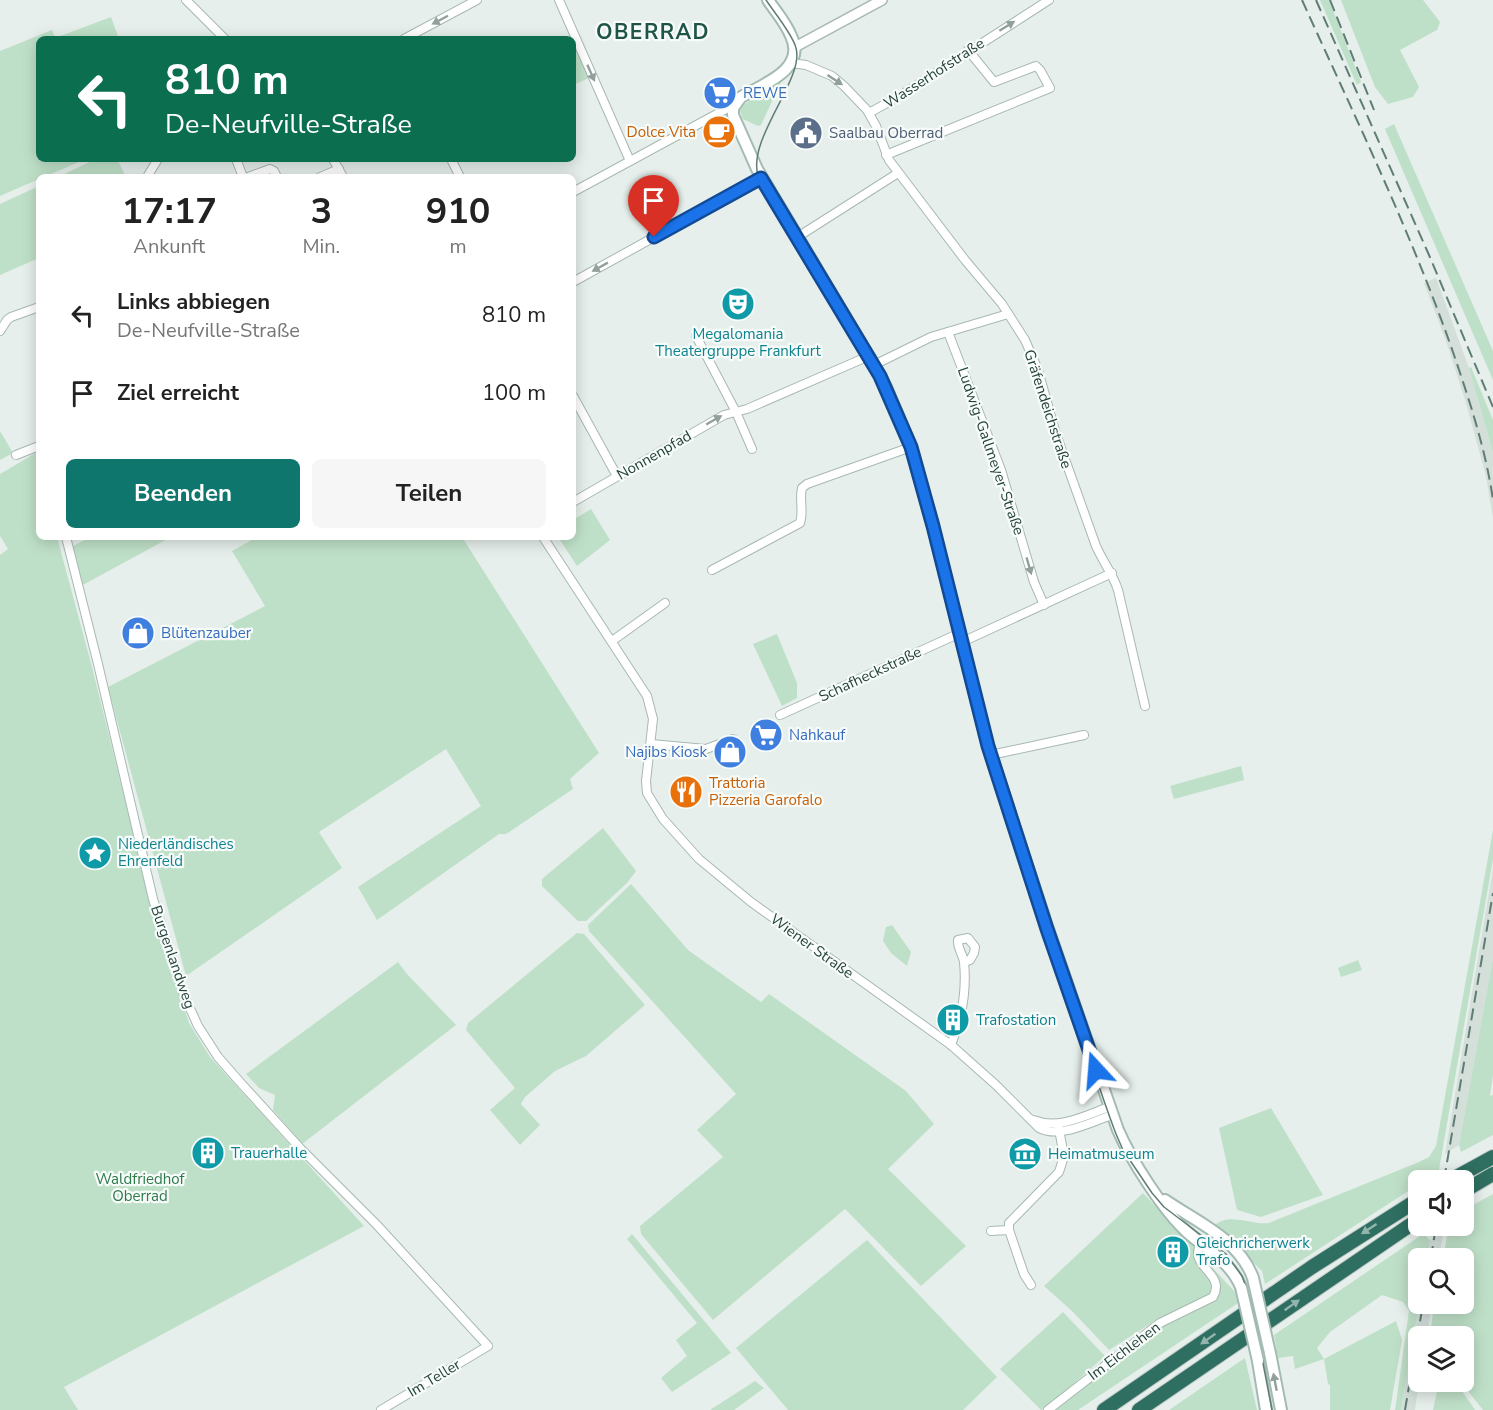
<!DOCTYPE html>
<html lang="de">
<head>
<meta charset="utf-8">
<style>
	body { margin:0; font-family:"Nunito Sans",sans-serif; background:#f6f6f6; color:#222; height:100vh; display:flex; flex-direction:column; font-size:22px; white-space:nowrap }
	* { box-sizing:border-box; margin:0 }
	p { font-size:20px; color:#767676 }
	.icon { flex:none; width:33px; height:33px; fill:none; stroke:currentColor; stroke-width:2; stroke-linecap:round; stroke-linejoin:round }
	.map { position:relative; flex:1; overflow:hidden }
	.drawer { position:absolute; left:36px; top:174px; width:540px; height:366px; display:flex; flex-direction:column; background:#fff; border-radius:9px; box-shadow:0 3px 15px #0003 }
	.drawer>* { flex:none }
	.banner { position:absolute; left:36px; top:36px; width:540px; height:126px; border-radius:9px; box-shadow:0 3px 15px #0003; background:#0b6e4f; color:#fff; overflow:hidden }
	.fabs { position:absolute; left:1408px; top:1170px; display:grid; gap:12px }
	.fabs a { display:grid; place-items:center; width:66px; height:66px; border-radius:9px; background:#fff; box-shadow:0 3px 15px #0003; font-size:30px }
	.pin { position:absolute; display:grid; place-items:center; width:51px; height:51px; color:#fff; margin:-62px -26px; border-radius:50% 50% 50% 0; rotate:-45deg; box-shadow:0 0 6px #0007 }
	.pin .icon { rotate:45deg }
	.me { position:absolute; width:66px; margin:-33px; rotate:341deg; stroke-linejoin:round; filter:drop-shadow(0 0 4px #0008) }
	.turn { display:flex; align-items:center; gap:21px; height:126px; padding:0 30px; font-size:27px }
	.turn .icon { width:78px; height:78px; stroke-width:2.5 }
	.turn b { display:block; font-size:42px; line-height:51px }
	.eta { display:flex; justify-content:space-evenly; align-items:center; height:102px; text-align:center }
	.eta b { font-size:36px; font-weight:700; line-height:42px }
	.action { display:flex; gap:12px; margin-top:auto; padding:12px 30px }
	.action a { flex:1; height:69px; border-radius:9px; background:#0f766e; color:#fff; font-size:24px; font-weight:700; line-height:69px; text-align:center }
	.action a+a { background:#f6f6f6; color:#222 }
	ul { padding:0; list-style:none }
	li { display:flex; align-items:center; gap:18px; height:78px; padding:0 30px }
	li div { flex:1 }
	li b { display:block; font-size:22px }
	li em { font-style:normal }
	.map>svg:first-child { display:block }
	.built { fill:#d4dfda }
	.green { fill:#bfe0c8 }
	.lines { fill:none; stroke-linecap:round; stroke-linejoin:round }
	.minor-casing { stroke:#a8b8b2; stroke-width:10 }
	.tertiary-casing { stroke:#a8b8b2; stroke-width:12 }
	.secondary-casing { stroke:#a4bbb3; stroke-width:14 }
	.motorway-casing { stroke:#c2cac8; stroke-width:16 }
	.minor { stroke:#fff; stroke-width:8 }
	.tertiary { stroke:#fff; stroke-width:9 }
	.secondary { stroke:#fff; stroke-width:10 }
	.motorway { stroke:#2f6f62; stroke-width:14 }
	.tram { stroke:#5f7d75; stroke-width:1.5 }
	.rail { stroke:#5f7d75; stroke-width:2; stroke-dasharray:12 6; stroke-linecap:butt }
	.secondary-bridge-casing { stroke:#a4bbb3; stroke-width:14; stroke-linecap:butt }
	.secondary-bridge { stroke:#fff; stroke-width:10 }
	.oneway { fill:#92a09c }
	.oneway2 { fill:#93b5ae }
	.route-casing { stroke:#114b97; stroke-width:15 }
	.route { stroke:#1a73e8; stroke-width:10 }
	.labels { text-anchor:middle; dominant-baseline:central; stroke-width:4.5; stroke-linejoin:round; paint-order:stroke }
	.street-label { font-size:15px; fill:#24423a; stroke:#f7fbf9 }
	.shop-label { font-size:15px; fill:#366cbe; stroke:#f7fbf9; text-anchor:start }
	.food-label { font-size:15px; fill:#c56008; stroke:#f7fbf9; text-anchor:end }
	.service-label { font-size:15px; fill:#4e5e75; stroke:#f7fbf9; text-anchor:start }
	.culture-label { font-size:15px; fill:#0d838f; stroke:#f7fbf9; text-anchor:start }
	.park-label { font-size:15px; fill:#2d7a4b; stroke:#f7fbf9 }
	.district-label { font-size:21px; font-weight:bold; letter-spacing:1.5px; fill:#1f5548; stroke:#f7fbf9 }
</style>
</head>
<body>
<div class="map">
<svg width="1493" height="1410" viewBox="0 0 1493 1410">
	<rect width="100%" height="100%" fill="#e6efeb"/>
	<g class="built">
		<polygon points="1436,278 1469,368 1493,453 1493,518 1486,476 1466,403 1446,341 1424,283"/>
		<polygon points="1493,868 1493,958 1459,1145 1445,1154"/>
		<polygon points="1443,1234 1439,1258 1427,1258 1430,1240"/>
		<polygon points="1419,1304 1432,1304 1427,1336 1419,1336 1419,1382 1415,1410 1401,1410"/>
	</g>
	<g class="green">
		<polygon points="1320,0 1329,0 1361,82 1357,85"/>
		<polygon points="1341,0 1423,0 1440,22 1437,30 1400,50 1419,87 1413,97 1388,104 1375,87"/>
		<polygon points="111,17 119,39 39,39 39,159 86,159 44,177 39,177 39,179 0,196 0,51 52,30 55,38"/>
		<polygon points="573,41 589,78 573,85"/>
		<polygon points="779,81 781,82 761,125 758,126 743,119 740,111 742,106"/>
		<polygon points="1394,124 1493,351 1493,380 1385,129"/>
		<polygon points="96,159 117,159 126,177 58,177"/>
		<polygon points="39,186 39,258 0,275 0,204"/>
		<polygon points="1471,367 1493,420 1493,453 1469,368"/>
		<polygon points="0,431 13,453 0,460"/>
		<polygon points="39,451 39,537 57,537 92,667 152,909 189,1023 210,1057 364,1226 64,1387 78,1410 0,1410 0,555 8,549 0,536 0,474"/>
		<polygon points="591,509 610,540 577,566 558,537 573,537 573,520"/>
		<polygon points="91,537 171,537 81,586 71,547"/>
		<polygon points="257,537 462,537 599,753 570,779 573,789 506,834 499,834 377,920 358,887 481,806 446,749 319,832 342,868 186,976 108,687 265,606 232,551"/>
		<polygon points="777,634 797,683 797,698 782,706 753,644"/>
		<polygon points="1241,766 1244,780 1174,799 1170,786"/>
		<polygon points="603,828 636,871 628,882 586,921 578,921 542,886 542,879"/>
		<path d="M1493,830V859L1439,1170L1424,1180H1419V1184L1265,1284L1262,1271L1215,1225C1229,1212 1252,1225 1269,1223L1419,1162L1429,1157L1436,1146Z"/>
		<polygon points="631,884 688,950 761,1002 769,994 906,1091 934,1124 888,1169 966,1246 921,1286 845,1209 713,1320 641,1234 640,1226 723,1157 697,1130 736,1094 589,931 588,925"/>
		<polygon points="892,925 911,952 907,966 891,953 883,941 886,927"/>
		<polygon points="577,933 584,934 645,1005 586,1056 555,1071 525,1097 521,1104 540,1125 520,1145 490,1110 515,1088 466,1030 468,1023"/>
		<polygon points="1493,958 1493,1075 1490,1096 1493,1095 1493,1135 1461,1152 1459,1145"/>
		<polygon points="1358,960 1362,970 1341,977 1338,968"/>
		<polygon points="398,962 407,974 456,1025 302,1144 273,1110 275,1095 259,1088 246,1074"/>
		<polygon points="1271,1108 1323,1195 1261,1217 1237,1210 1219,1128"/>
		<polygon points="1143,1193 1235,1292 1238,1303 1078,1410 1053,1410 1165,1325 1161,1317 1109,1350 1072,1311 1044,1286"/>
		<polygon points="1493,1194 1493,1410 1483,1410 1461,1382 1464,1382 1464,1336 1430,1336 1434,1304 1464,1304 1464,1258 1443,1258 1449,1226 1464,1226 1464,1210"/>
		<polygon points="632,1234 731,1353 672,1392 661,1378 687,1356 676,1340 697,1323 627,1239"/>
		<polygon points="1423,1234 1430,1240 1427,1258 1419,1258 1419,1304 1401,1410 1395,1410 1409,1311 1403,1302 1382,1295 1330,1332 1317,1348 1324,1359 1396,1321 1402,1340 1390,1410 1330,1410 1330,1385 1328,1384 1324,1359 1295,1369 1293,1356 1278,1358 1274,1335"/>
		<polygon points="867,1240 997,1377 963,1410 788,1410 736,1348"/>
		<polygon points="1063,1312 1105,1356 1046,1408 1041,1410 1000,1369"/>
		<polygon points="1245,1358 1257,1410 1169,1410"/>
		<polygon points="755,1381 764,1388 734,1410 710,1410"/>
		<polygon points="1439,1382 1456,1382 1475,1410 1433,1410"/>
	</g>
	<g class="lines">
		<g class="minor-casing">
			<g id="minor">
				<polyline points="186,0 225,39"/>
				<polyline points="559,0 630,161"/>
				<polyline points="404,39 477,0"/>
				<path d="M791,63L806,65L832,76L844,86L867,110L876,126L889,160L965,260L1002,304L1025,340L1038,370L1056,434L1096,546C1103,562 1113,574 1118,590L1145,706"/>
				<polyline points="869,113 903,94 1049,0"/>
				<polyline points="886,155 1050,88 1040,70 1036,66 994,82 968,50"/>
				<polyline points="236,159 243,177"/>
				<polyline points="333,159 343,177"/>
				<polyline points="451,159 460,177"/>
				<polyline points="147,177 158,159"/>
				<polyline points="248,177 270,169 274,171 277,177"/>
				<polyline points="320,177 339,169"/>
				<polyline points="573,192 728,108 733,108"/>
				<polyline points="796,238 898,173"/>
				<polyline points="573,282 761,178"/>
				<polyline points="0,331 7,320 11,317 39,307"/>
				<polyline points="948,332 1001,470 1034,582 1044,605"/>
				<polyline points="696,336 736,412 752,449"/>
				<polyline points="874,365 931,337 1008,314"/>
				<polyline points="573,396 617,476"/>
				<polyline points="16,455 39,446"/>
				<polyline points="573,502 724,415 747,409 869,356"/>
				<polyline points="66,537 98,664 153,899 184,995 198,1026 218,1057 239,1081 300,1148 377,1225 488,1346 381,1410"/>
				<path d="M543,537L647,696L653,719L646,781L647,793L663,819L699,859L751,902L951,1045L996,1085L1039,1128C1060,1139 1091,1122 1112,1115"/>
				<path d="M712,570L800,523C804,511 799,500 802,488L807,484L911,447"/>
				<polyline points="612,641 665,603"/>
				<polyline points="962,642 1112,573"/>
				<polyline points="780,715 960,633"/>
				<polyline points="651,744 706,749 733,739"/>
				<polyline points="991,755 1084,735"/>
				<path d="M951,1045C962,1018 967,992 964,962C963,954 957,948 958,940L968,938L975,947L974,953L970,960L964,962"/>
				<path d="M1033,1120C1059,1130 1084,1116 1109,1107"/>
				<polyline points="991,1231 1009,1230"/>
				<polyline points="1031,1285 1024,1274 1009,1230 1009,1223 1059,1172 1064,1156 1058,1124"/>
				<path d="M1048,1410L1160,1323L1213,1297C1227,1273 1187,1267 1201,1243"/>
			</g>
		</g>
		<g class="tertiary-casing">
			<polyline id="tertiary" points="795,47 882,0"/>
		</g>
		<g class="secondary-casing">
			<g id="secondary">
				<path d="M768,0C776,12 786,23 791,36C807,69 764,84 741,97L733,108V115L757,169L874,365L886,387L911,447L933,526L988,746L1048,929L1118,1130C1131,1160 1163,1210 1187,1232C1207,1250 1230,1261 1241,1287"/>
				<path d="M1165,1200C1197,1222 1239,1239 1253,1278"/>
				<polyline points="1270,1353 1281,1410"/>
				<polyline points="1258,1361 1266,1410"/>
			</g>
		</g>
		<g class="motorway-casing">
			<g id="motorway">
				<polyline points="1451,1180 1493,1157"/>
				<polyline points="1464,1191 1493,1174"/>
				<polyline points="1104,1410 1312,1267 1419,1199"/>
				<polyline points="1139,1410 1419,1219"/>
			</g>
		</g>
		<use href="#minor" class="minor"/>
		<use href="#tertiary" class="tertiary"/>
		<use href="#secondary" class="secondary"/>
		<use href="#motorway" class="motorway"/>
		<path class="tram" d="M766,0C774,12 793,35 796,48C805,78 747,139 758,175C800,258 862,331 897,417C940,522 955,637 986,746C1010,834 1042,921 1072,1007C1087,1049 1100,1092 1116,1134L1123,1150L1152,1193L1164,1207L1226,1254L1242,1276L1251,1301L1272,1410"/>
		<g class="rail">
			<path d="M1302,0C1355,117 1412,234 1454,355C1470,402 1486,451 1493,500"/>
			<polyline points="1316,0 1429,255 1493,407"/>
			<polyline points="1330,0 1374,110"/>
			<polyline points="1444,1180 1493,893"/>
			<polyline points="1431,1258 1436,1226"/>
			<polyline points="1405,1410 1423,1304"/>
		</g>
		<g class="secondary-bridge-casing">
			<g id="secondary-bridge">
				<polyline points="1253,1278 1270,1353"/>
				<polyline points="1241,1287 1258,1361"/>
			</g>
		</g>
		<use href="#secondary-bridge" class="secondary-bridge"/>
	</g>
	<defs><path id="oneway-solid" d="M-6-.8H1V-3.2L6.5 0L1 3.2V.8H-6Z" transform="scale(1.5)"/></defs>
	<g class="oneway">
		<use href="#oneway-solid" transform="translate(440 20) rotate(152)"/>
		<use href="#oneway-solid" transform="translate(1007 26) rotate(-32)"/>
		<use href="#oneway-solid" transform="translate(591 73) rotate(66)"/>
		<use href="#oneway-solid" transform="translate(835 80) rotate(33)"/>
		<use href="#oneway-solid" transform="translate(600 267) rotate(151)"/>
		<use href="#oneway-solid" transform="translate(714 420) rotate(-30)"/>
		<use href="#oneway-solid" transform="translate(1029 566) rotate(74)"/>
		<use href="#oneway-solid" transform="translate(1275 1382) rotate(-101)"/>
	</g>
	<g class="oneway2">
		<use href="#oneway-solid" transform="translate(1369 1229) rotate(147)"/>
		<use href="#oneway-solid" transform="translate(1292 1305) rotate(-35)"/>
		<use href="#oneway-solid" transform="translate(1208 1339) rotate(145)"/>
	</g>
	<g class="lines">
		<g class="route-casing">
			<polyline id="route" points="654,237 761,178 880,376 911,447 933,526 988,746 1047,929 1096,1070"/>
		</g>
		<use href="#route" class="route"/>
	</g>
	<defs>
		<g id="supermarket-disc" transform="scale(1.725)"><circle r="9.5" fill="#3f7fe0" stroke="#f7fbf9"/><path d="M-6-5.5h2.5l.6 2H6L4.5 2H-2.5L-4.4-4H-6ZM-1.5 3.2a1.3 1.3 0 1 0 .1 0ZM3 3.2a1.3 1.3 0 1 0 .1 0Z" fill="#fff"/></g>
		<g id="cafe-disc" transform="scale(1.725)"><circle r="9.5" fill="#e8710a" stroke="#f7fbf9"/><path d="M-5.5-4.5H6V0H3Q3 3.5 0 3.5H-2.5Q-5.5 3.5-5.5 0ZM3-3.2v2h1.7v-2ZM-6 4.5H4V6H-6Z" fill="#fff"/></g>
		<g id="civic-disc" transform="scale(1.725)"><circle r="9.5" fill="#5c6f8a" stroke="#f7fbf9"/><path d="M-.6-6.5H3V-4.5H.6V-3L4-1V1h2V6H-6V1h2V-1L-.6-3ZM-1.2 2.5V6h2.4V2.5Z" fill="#fff"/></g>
		<g id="theatre-disc" transform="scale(1.725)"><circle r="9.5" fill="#0f9aa8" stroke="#f7fbf9"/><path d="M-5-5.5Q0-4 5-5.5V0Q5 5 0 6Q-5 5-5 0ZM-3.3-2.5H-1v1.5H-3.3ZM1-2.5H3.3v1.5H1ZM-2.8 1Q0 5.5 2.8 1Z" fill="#fff"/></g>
		<g id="shop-disc" transform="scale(1.725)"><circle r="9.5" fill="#3f7fe0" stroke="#f7fbf9"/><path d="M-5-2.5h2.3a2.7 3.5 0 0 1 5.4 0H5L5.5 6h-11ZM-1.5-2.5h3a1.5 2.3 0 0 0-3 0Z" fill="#fff"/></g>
		<g id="restaurant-disc" transform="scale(1.725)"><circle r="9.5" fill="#e8710a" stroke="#f7fbf9"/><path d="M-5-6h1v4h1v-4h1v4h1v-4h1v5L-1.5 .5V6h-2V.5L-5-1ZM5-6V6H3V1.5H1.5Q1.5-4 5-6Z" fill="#fff"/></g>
		<g id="sight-disc" transform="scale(1.725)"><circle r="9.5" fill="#0f9aa8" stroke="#f7fbf9"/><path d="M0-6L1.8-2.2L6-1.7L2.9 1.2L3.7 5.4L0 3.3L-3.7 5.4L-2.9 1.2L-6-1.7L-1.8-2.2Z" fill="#fff"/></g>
		<g id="building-disc" transform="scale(1.725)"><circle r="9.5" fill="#0f9aa8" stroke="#f7fbf9"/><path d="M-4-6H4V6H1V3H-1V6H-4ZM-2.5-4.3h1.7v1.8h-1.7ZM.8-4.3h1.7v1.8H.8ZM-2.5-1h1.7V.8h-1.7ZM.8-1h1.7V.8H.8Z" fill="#fff"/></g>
		<g id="museum-disc" transform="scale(1.725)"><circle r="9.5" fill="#0f9aa8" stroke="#f7fbf9"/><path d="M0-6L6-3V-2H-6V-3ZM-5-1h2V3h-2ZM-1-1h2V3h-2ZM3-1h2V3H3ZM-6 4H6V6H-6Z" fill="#fff"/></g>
	</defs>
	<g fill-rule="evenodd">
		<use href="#supermarket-disc" x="720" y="93"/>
		<use href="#cafe-disc" x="719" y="132"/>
		<use href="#civic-disc" x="806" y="133"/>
		<use href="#theatre-disc" x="738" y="304"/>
		<use href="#shop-disc" x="138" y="633"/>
		<use href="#supermarket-disc" x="766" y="735"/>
		<use href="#shop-disc" x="730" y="752"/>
		<use href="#restaurant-disc" x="686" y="792"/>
		<use href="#sight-disc" x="95" y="853"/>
		<use href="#building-disc" x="953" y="1020"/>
		<use href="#building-disc" x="208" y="1153"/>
		<use href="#museum-disc" x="1025" y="1154"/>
		<use href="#building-disc" x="1173" y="1252"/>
	</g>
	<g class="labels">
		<g class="street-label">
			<text transform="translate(934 73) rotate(-33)">Wasserhofstraße</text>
			<text transform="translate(1048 409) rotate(72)">Gräfendeichstraße</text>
			<text transform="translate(991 451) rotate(71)">Ludwig-Gallmeyer-Straße</text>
			<text transform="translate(654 455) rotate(-30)">Nonnenpfad</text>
			<text transform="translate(870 674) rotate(-25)">Schafheckstraße</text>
			<text transform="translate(812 946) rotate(36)">Wiener Straße</text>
			<text transform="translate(173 957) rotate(71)">Burgenlandweg</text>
			<text transform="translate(1124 1351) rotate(-37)">Im Eichlehen</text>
			<text transform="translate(434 1378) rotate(-31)">Im Teller</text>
		</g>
		<g class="shop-label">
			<text x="743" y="93">REWE</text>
			<text x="161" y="633">Blütenzauber</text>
			<text x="789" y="735">Nahkauf</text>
			<text x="707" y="752" text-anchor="end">Najibs Kiosk</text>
		</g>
		<g class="food-label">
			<text x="696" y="132">Dolce Vita</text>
			<text x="709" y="783" text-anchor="start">Trattoria<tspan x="709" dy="17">Pizzeria Garofalo</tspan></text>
		</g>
		<g class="service-label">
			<text x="829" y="133">Saalbau Oberrad</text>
		</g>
		<g class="culture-label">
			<text x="738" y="334" text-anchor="middle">Megalomania<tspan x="738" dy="17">Theatergruppe Frankfurt</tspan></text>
			<text x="118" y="844">Niederländisches<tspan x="118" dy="17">Ehrenfeld</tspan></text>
			<text x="976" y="1020">Trafostation</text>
			<text x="231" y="1153">Trauerhalle</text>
			<text x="1048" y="1154">Heimatmuseum</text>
			<text x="1196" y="1243">Gleichricherwerk<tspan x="1196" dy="17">Trafo</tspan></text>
		</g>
		<g class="park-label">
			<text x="140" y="1179">Waldfriedhof<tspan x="140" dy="17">Oberrad</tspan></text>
		</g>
		<g class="district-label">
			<text x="653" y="32">OBERRAD</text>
		</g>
	</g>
</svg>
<div class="fabs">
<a><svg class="icon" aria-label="sound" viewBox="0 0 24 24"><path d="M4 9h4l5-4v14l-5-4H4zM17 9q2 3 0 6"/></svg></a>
<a><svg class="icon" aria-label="search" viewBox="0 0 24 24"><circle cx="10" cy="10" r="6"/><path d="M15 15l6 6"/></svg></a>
<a><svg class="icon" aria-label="layers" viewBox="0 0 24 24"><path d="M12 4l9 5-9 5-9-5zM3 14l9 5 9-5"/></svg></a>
</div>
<div class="pin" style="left:654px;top:237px;background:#d93025"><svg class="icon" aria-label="arrive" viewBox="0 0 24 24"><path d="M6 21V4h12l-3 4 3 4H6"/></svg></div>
<svg class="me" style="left:1096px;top:1070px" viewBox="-20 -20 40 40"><path d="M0-17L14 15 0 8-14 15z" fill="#1a73e8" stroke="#fff" stroke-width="4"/></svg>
<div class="banner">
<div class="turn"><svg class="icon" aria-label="left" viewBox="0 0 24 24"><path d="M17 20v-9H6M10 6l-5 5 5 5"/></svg><div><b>810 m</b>De-Neufville-Straße</div></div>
</div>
<section class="drawer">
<div class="eta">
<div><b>17:17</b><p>Ankunft</p></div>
<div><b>3</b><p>Min.</p></div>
<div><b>910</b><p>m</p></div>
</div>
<ul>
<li><svg class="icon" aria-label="left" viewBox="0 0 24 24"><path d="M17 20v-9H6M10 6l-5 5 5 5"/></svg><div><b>Links abbiegen</b><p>De-Neufville-Straße</p></div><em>810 m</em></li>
<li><svg class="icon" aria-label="arrive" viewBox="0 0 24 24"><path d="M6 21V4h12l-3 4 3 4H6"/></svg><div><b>Ziel erreicht</b></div><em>100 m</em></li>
</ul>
<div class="action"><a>Beenden</a><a>Teilen</a></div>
</section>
</div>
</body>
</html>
